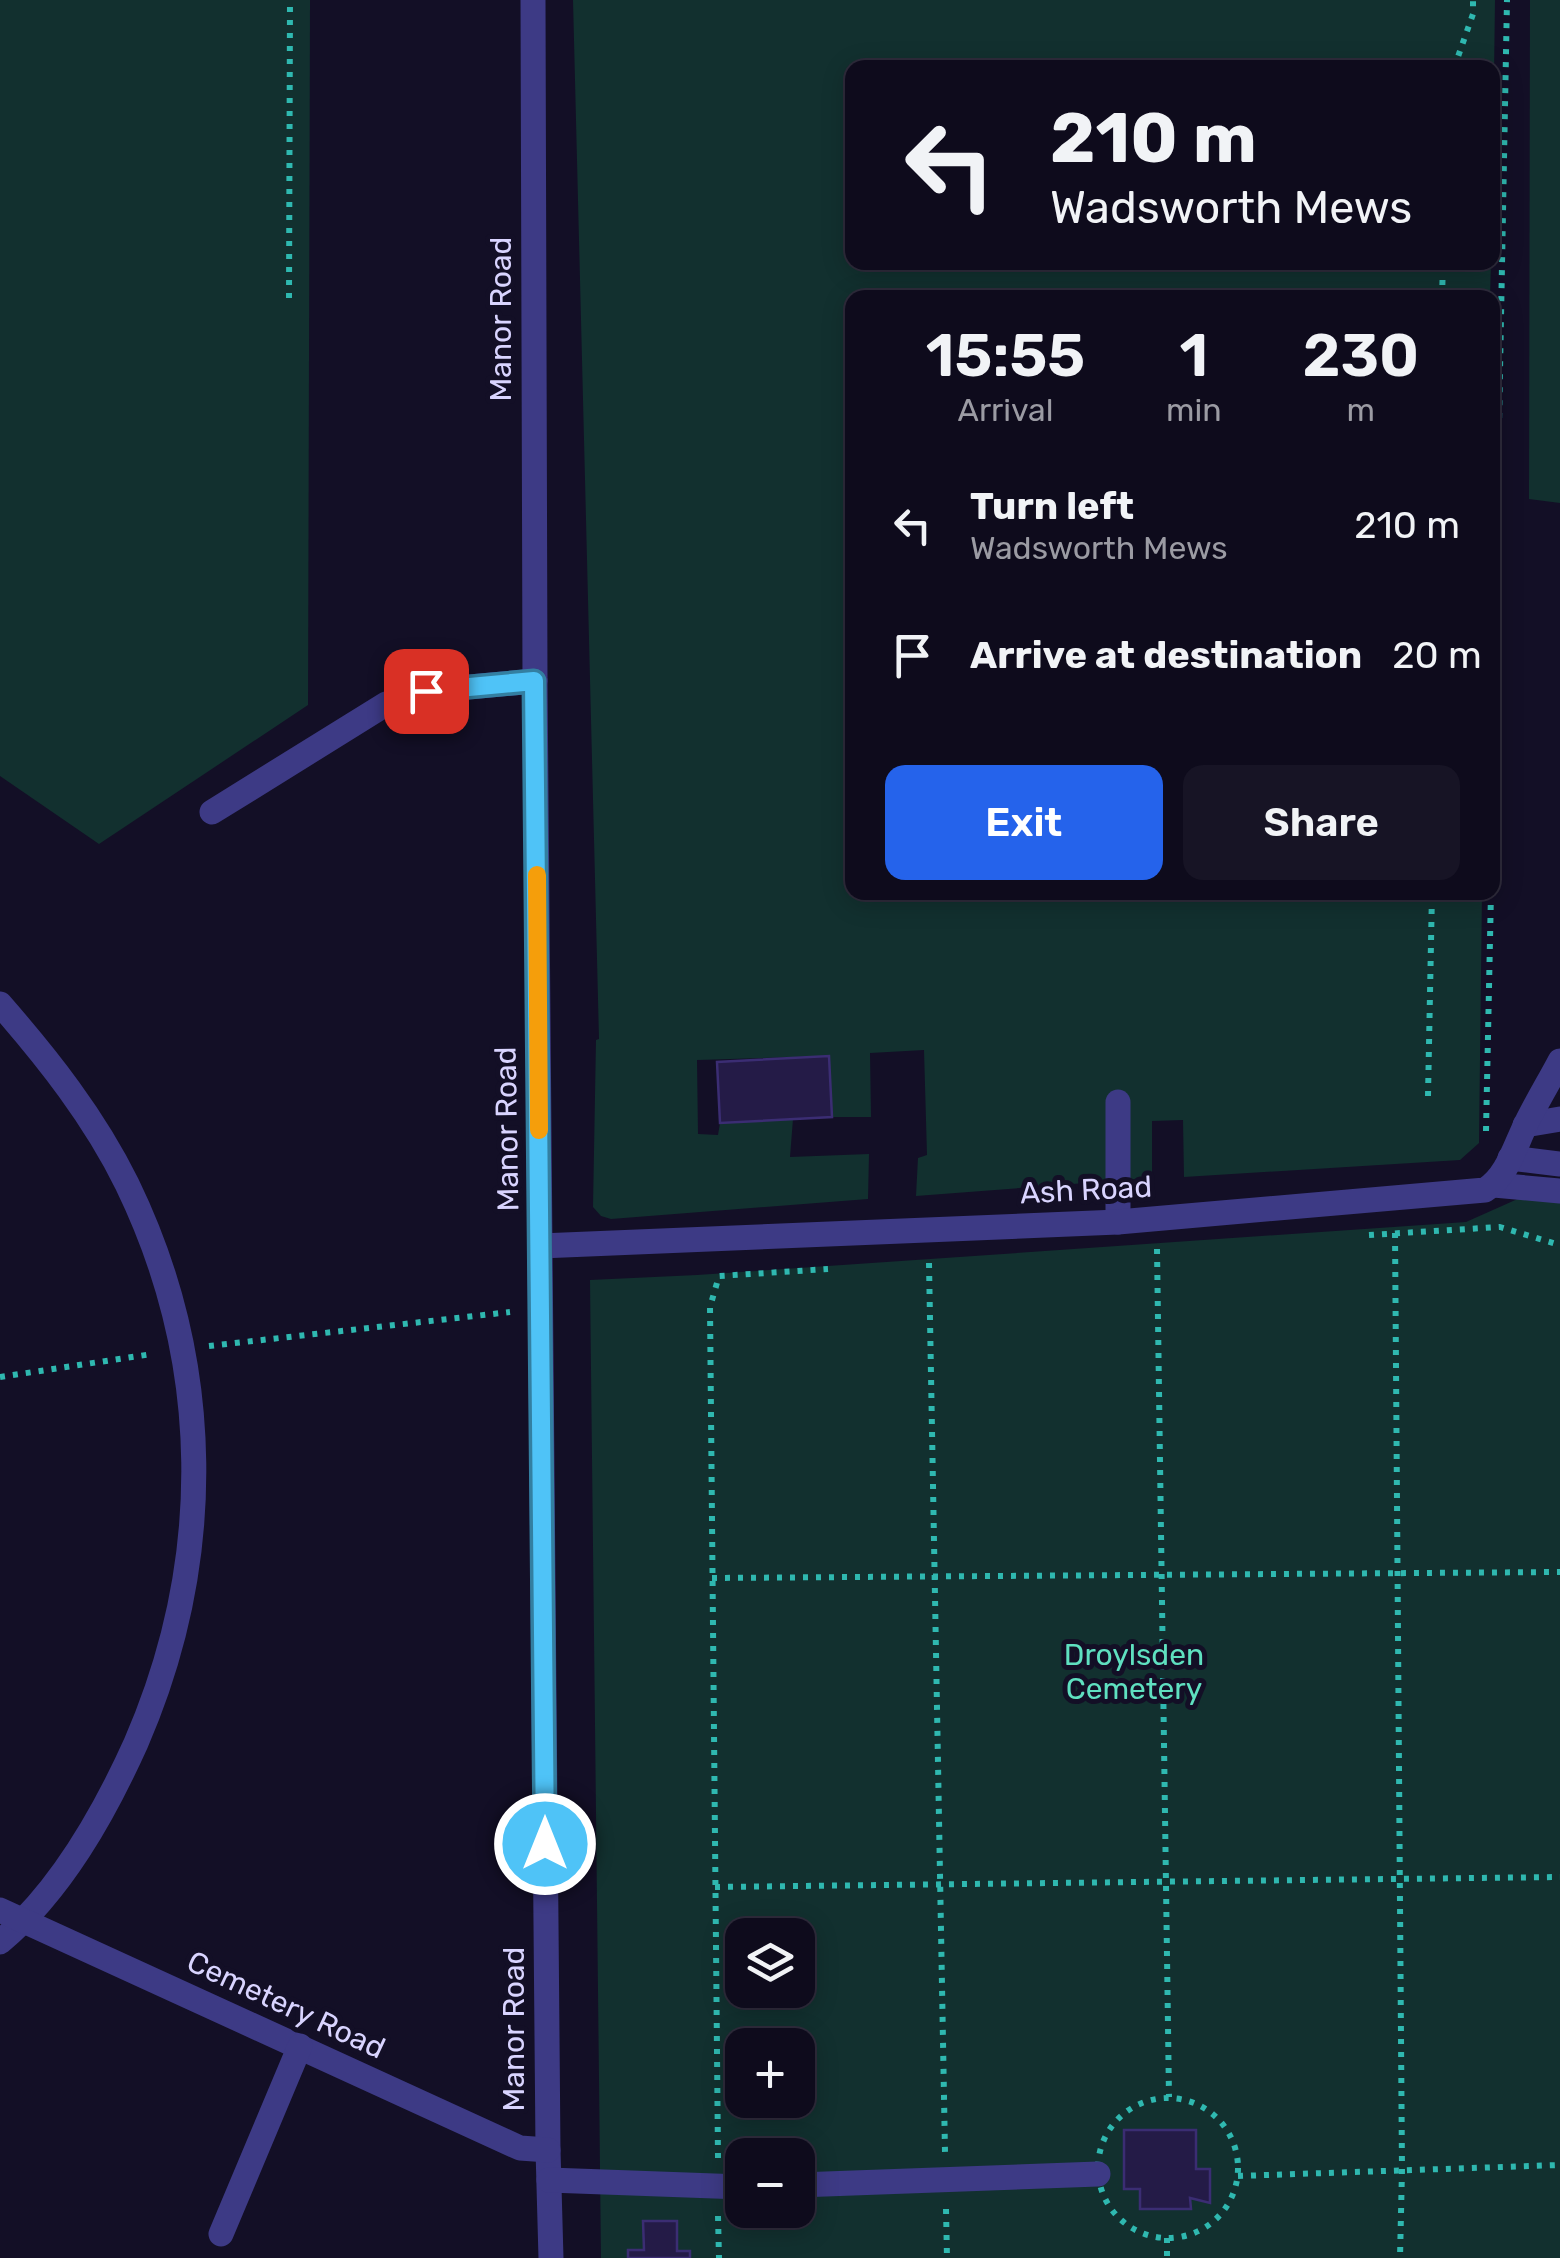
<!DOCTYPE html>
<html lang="en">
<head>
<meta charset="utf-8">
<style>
	body { margin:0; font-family:Rubik,sans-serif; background:#171425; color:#f1f3f6; height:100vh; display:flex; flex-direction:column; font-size:38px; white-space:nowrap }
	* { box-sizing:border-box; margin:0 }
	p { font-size:32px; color:#9b9ba3 }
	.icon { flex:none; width:55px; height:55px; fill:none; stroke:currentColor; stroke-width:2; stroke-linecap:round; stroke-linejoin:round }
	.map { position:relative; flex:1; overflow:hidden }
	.sheet { position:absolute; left:845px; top:290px; width:655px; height:610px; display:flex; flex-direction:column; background:#0e0b1c; border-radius:20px; box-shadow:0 5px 25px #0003,0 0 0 2px #2e2b3b }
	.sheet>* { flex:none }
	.hud { position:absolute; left:845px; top:60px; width:655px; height:210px; border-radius:20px; box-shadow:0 5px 25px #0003,0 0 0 2px #2e2b3b; background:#0e0b1c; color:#f1f3f6; overflow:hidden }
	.tools { position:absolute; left:725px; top:1918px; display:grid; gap:20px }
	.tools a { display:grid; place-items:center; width:90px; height:90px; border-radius:20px; background:#0e0b1c; box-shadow:0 5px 25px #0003,0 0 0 2px #2e2b3b; font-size:50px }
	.pin { position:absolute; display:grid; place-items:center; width:85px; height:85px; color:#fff; margin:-42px; border-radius:20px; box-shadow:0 5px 15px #0006 }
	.me { position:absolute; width:110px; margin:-55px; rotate:0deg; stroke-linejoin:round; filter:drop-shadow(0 0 8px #0008) }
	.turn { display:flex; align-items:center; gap:35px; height:210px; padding:0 40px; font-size:45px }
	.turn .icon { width:130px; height:130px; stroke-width:2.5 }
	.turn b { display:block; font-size:70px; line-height:85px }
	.eta { display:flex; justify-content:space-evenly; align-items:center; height:170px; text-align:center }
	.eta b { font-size:60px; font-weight:600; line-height:70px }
	.button { display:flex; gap:20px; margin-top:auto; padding:20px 40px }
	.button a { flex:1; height:115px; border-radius:20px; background:#2563eb; color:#fff; font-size:40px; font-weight:600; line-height:115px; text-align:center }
	.button a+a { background:#171425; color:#f1f3f6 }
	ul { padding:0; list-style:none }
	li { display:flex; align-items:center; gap:30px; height:130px; padding:0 40px }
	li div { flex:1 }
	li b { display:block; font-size:38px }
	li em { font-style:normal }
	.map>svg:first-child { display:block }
	.green { fill:#12302f; fill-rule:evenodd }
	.building { fill:#241b47; stroke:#3b2d73; stroke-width:2.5 }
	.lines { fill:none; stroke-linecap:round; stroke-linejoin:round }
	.path { stroke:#2fb8b0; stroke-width:6; stroke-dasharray:5 8; stroke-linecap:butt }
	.minor { stroke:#3d3a85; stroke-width:25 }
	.route-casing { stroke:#337fa1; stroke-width:25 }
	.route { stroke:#4fc3f7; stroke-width:18 }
	.slow { stroke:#f59e0b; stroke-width:18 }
	.labels { text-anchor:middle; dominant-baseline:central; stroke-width:10; stroke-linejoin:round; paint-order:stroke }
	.street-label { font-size:30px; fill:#d9d4ff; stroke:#130f26 }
	.park-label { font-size:30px; fill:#5fe0c0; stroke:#130f26 }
</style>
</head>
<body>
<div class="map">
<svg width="1560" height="2258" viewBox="0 0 1560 2258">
	<rect width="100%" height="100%" fill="#130f26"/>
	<g class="green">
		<polygon points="0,0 310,0 308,705 99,844 0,776"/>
		<polygon points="573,0 1495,0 1493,151 1492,68 852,68 852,262 1491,263 1490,297 852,298 852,892 1482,893 1479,1143 1460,1160 1184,1177 1183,1120 1152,1121 1152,1178 916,1196 918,1158 927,1155 924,1050 870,1053 871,1117 832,1117 828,1056 697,1060 698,1134 718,1135 720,1123 793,1119 790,1157 869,1154 868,1199 611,1219 601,1216 593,1207 596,1040 599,1039"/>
		<polygon points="1530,0 1560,0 1560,503 1529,499"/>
		<path d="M1531,1193L1560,1197V2258H601L590,1280L697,1275L1466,1222ZM742,1935H798V1990H742ZM742,2045H798V2100H742ZM742,2155H798V2210H742Z"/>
	</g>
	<g class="building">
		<polygon points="829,1056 832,1117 720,1123 717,1062"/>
		<polygon points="1124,2130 1196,2130 1196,2169 1210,2169 1210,2203 1190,2198 1191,2209 1140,2209 1140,2189 1124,2189"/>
		<polygon points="643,2221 677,2221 677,2251 690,2251 690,2258 628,2258 628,2250 644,2250"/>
	</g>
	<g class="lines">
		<g class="path">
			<polyline points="1454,68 1473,14 1473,0"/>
			<polyline points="289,298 290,0"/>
			<polyline points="1442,298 1443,262"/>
			<polyline points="1492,795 1507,0"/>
			<polyline points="1428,1096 1432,892"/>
			<polyline points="1486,1131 1491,892"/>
			<polyline points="1395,1233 1402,2170 1400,2258"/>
			<polyline points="1369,1235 1500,1227 1560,1245"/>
			<polyline points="1157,1249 1169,2097"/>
			<polyline points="929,1263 945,2152"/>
			<polyline points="209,1346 510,1312"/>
			<polyline points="0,1377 152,1354"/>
			<polyline points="712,1578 1560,1572"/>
			<polyline points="715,1887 1560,1877"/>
			<circle cx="1168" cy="2168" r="70"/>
			<polyline points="718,2158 710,1307 719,1276 828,1269"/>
			<polyline points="1238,2176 1560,2165"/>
			<polyline points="946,2209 947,2258"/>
			<polyline points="718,2216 719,2258"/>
			<polyline points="1167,2238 1167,2258"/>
		</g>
		<g class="minor">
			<polyline points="533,0 535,681 548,2150 551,2258"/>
			<polyline points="212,812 386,704 425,691 535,681"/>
			<path d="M0,1004C48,1059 94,1117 127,1184C214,1363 215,1561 136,1743C104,1814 61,1891 0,1942"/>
			<polyline points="1118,1102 1118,1222"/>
			<polyline points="1525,1125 1560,1119"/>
			<polyline points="1510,1158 1560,1164"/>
			<polyline points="1494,1185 1560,1191"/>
			<path d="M540,1246L1118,1222L1485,1190C1507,1177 1515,1146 1526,1124C1536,1103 1549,1082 1560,1061"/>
			<polyline points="0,1910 520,2148 548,2150"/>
			<polyline points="549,2180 742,2187"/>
			<polyline points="798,2185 1098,2174"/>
			<polyline points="221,2234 300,2046"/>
		</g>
	</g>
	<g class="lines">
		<g class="route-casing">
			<polyline id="route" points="426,691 534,681 545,1844"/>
		</g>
		<use href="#route" class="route"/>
		<polyline class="slow" points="537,875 539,1130"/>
	</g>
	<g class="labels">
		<g class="street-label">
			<text transform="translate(501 319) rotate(-90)">Manor Road</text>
			<text transform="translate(507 1129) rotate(-91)">Manor Road</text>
			<text transform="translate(1086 1190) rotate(-3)">Ash Road</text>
			<text transform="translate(286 2005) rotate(25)">Cemetery Road</text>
			<text transform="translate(514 2029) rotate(-90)">Manor Road</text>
		</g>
		<g class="park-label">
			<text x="1134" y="1655">Droylsden<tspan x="1134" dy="34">Cemetery</tspan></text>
		</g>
	</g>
</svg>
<div class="tools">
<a><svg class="icon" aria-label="layers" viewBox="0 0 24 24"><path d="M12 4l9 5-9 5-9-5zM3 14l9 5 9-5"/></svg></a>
<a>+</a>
<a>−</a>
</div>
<div class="pin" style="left:426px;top:691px;background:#d93025"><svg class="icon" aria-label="arrive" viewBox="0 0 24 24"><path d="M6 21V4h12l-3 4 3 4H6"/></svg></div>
<svg class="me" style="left:545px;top:1844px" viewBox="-20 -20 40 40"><circle r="17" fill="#4fc3f7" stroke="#fff" stroke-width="3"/><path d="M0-11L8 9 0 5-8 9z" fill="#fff"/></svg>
<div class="hud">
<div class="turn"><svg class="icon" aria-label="left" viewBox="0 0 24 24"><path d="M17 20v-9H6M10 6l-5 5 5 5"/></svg><div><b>210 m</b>Wadsworth Mews</div></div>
</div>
<section class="sheet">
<div class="eta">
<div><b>15:55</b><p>Arrival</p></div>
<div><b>1</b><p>min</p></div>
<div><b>230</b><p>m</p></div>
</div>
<ul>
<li><svg class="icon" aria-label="left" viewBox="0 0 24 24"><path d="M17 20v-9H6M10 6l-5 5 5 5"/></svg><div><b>Turn left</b><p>Wadsworth Mews</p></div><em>210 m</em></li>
<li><svg class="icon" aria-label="arrive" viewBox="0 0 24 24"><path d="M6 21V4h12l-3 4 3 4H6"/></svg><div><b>Arrive at destination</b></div><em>20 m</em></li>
</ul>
<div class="button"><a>Exit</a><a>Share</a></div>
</section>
</div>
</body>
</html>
